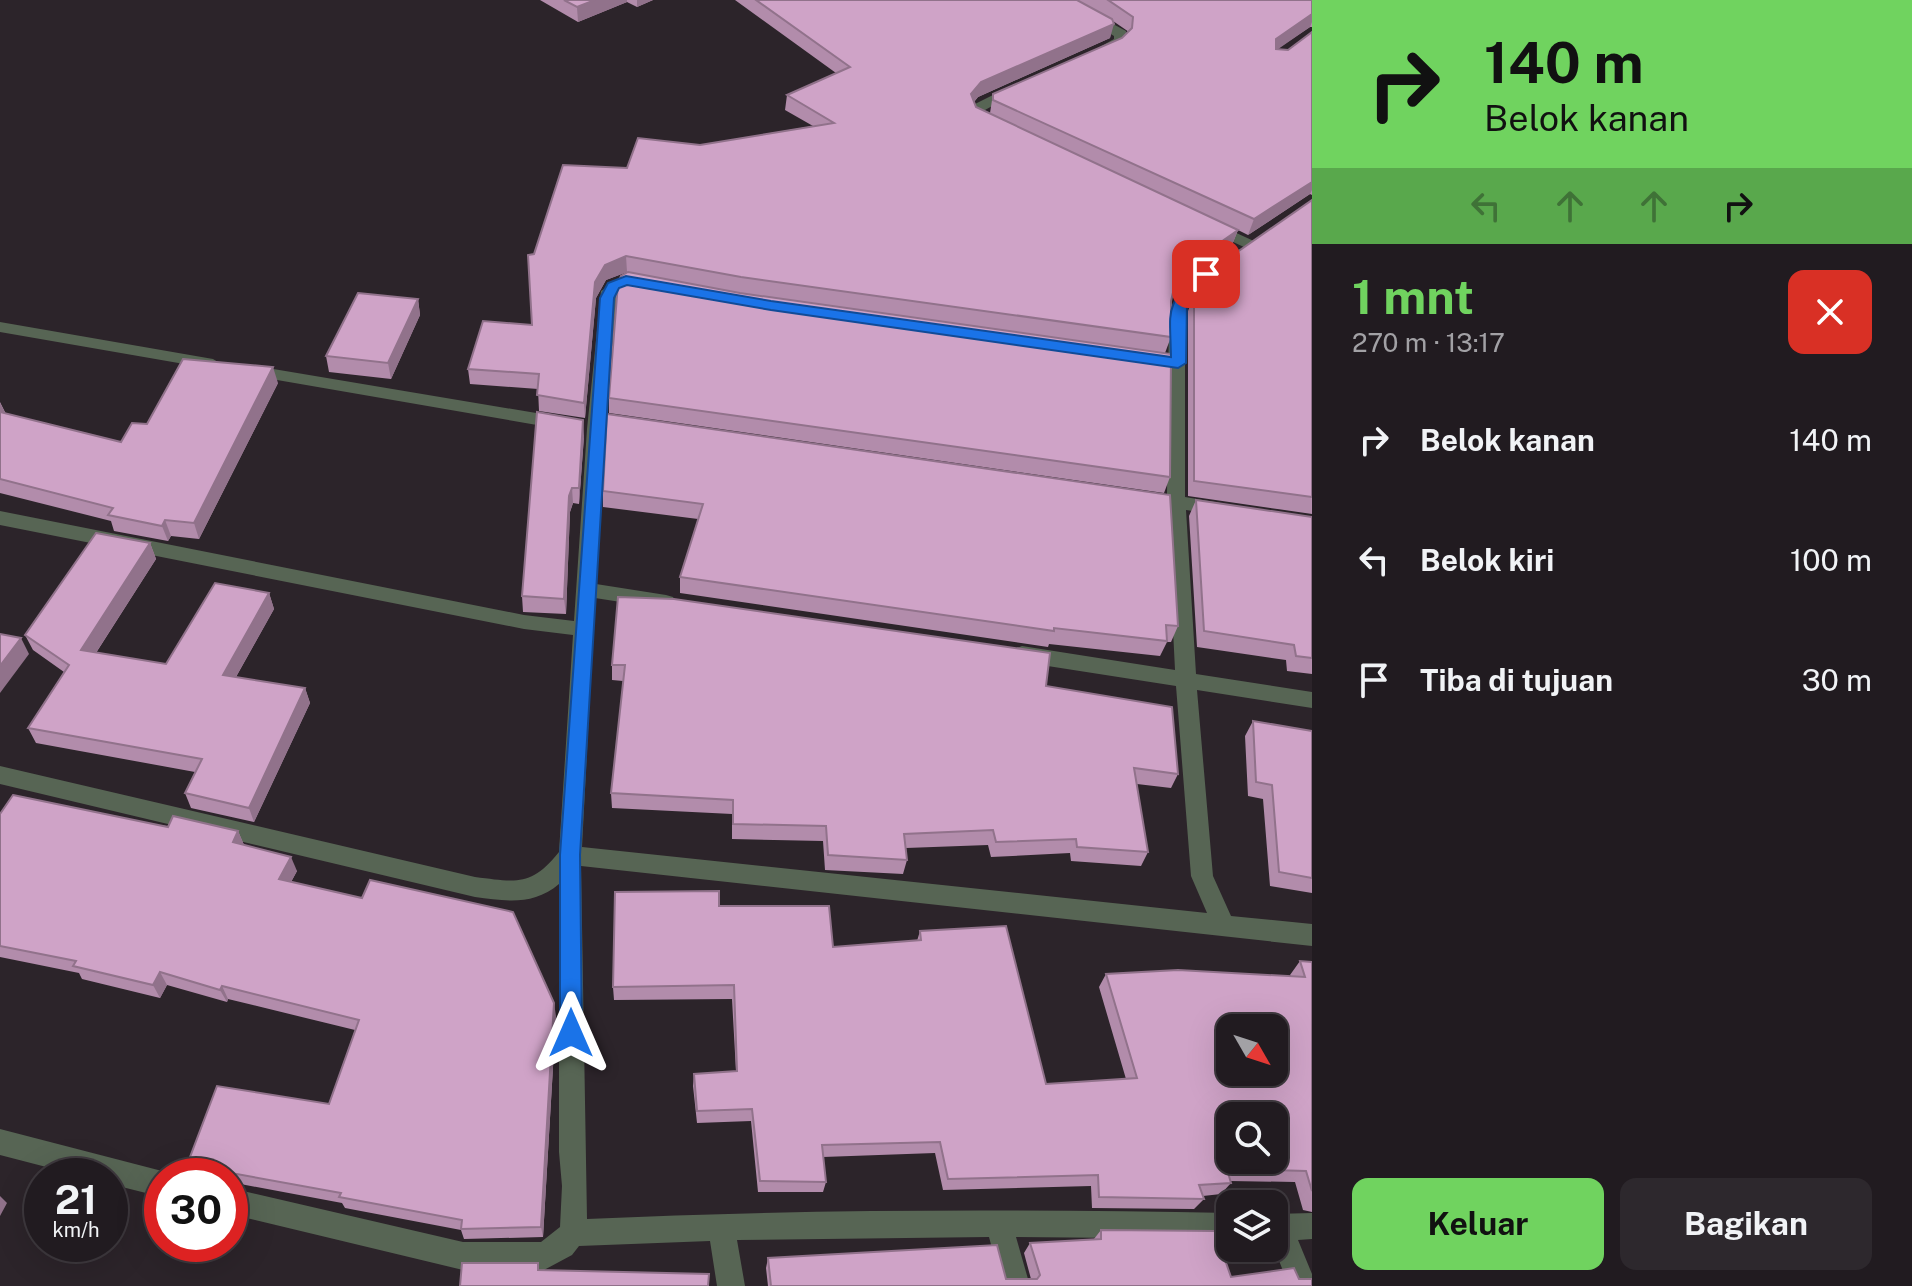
<!DOCTYPE html>
<html lang="id">
<head>
<meta charset="utf-8">
<style>
	body { margin:0; font-family:"Public Sans",sans-serif; background:#2d282d; color:#f1f3f6; height:100vh; display:flex; flex-direction:column; font-size:30px; white-space:nowrap }
	* { box-sizing:border-box; margin:0 }
	p { font-size:26px; color:#a2a1a5 }
	.icon { flex:none; width:44px; height:44px; fill:none; stroke:currentColor; stroke-width:2; stroke-linecap:round; stroke-linejoin:round }
	.map { position:relative; flex:1; overflow:hidden }
	.sheet { display:flex; flex-direction:column; background:#211b20; width:600px }
	.sheet>* { flex:none }
	.guide { background:#70d35f; color:#111; overflow:hidden }
	.needle { width:52px; rotate:129deg }
	.tools { position:absolute; left:1216px; top:1014px; display:grid; gap:16px }
	.tools a { display:grid; place-items:center; width:72px; height:72px; border-radius:16px; background:#211b20; box-shadow:0 8px 32px #0002,0 0 0 2px #3e393e; font-size:40px }
	.speed { position:absolute; left:24px; top:1158px; display:flex; gap:16px; font-size:40px; font-weight:700; text-align:center }
	.speed>* { display:grid; place-content:center; width:104px; height:104px; border-radius:50%; background:#211b20; box-shadow:0 8px 32px #0002,0 0 0 2px #3e393e; line-height:1 }
	.speed small { font-size:20px; font-weight:400 }
	.speed .limit { border:12px solid #d22; background:#fff; color:#111 }
	.pin { position:absolute; display:grid; place-items:center; width:68px; height:68px; color:#fff; margin:-34px; border-radius:16px; box-shadow:0 4px 12px #0006 }
	.me { position:absolute; width:88px; margin:-44px; rotate:0deg; stroke-linejoin:round; filter:drop-shadow(0 0 6px #0008) }
	.turn { display:flex; align-items:center; gap:28px; height:168px; padding:0 40px; font-size:36px }
	.turn .icon { width:104px; height:104px; stroke-width:2.5 }
	.turn b { display:block; font-size:56px; line-height:68px }
	.lanes { display:flex; align-items:center; height:76px; padding:0 40px; background:#0003; justify-content:center; gap:40px; direction:ltr }
	.lanes .off { opacity:.35 }
	.round { display:grid; place-items:center; flex:none; width:84px; height:84px; border-radius:16px; background:#2d282d }
	.overview { display:flex; align-items:center; justify-content:space-between; height:136px; padding:0 40px }
	h1 { font-size:48px; font-weight:700; line-height:60px; color:#70d35f }
	.cta { display:flex; gap:16px; margin-top:auto; padding:16px 40px }
	.cta a { flex:1; height:92px; border-radius:16px; background:#70d35f; color:#111; font-size:32px; font-weight:700; line-height:92px; text-align:center }
	.cta a+a { background:#2d282d; color:#f1f3f6 }
	ul { padding:0; list-style:none }
	li { display:flex; align-items:center; gap:24px; height:120px; padding:0 40px }
	li div { flex:1 }
	li b { display:block; font-size:30px }
	li em { font-style:normal }
	main { display:flex; flex:1; min-height:0 }
	.map>svg:first-child { display:block }
	.lines { fill:none; stroke-linecap:round; stroke-linejoin:round }
	.minor { fill:#576554; fill-rule:evenodd }
	.wall { fill:#b28cab; fill-rule:evenodd }
	.shaded-wall { fill:#91728b }
	.building { fill:#cfa3c7; stroke:#91728b; stroke-width:2; fill-rule:evenodd }
	.route { fill:#1a73e8; stroke:#114b97; stroke-width:2 }
</style>
</head>
<body>
<main>
<div class="map">
<svg width="1312" height="1286" viewBox="0 0 1312 1286">
	<rect width="100%" height="100%" fill="#2c242a"/>
	<g class="lines">
		<g class="minor">
			<polygon points="1054,0 1069,0 1126,31 1126,41 1106,55 1096,55 1096,49 1114,39 1114,36"/>
			<polygon points="1011,86 1023,89 985,110 987,117 1000,126 998,129 988,129 976,122 971,108 973,105"/>
			<polygon points="1210,221 1256,242 1259,245 1256,248 1246,248 1205,229 1202,226"/>
			<path d="M1237,249L1242,251V257L1199,288L1185,310V497L1221,503L1230,509L1221,515L1186,510L1196,674L1312,692V708L1197,690L1213,876L1231,916L1312,924V946L581,866L587,1219C801,1209 1015,1209 1230,1213V1239L1016,1237L1030,1286H1002L989,1237L737,1240L745,1286H717L710,1241L579,1246L572,1255L544,1270H463L230,1214V1188L463,1242H541L560,1227L562,1186L559,1152V884C533,906 506,901 475,897L0,784V766L475,877C516,882 531,887 559,852L573,635L524,629L0,525V511L524,615L574,621L587,429L601,291L626,275L649,280V286L629,285L617,293L606,416L637,421L640,425L631,431L605,427L596,584L666,595L673,597L676,602L673,607L666,609L595,598L582,847L1207,913L1191,876L1176,686L1022,662L1015,659L1012,654L1015,649L1022,646L1175,670L1167,508L1140,503L1137,498L1146,492L1167,495L1169,310L1188,281Z"/>
			<polygon points="0,322 213,359 221,364 213,369 0,332"/>
			<polygon points="249,365 560,417 569,423 560,429 243,374 241,370 243,366"/>
			<polygon points="0,1129 162,1171 172,1176 162,1176 162,1197 110,1184 110,1176 81,1176 0,1155"/>
			<polygon points="1312,1213 1312,1239 1298,1240 1312,1274 1312,1286 1289,1286 1274,1248 1274,1214"/>
		</g>
	</g>
	<g class="wall">
		<polygon points="540,0 653,0 637,7 627,2 578,22"/>
		<path d="M735,0H1312V27H1310L1277,49L1288,50L1312,32V195L1310,194L1248,235L1238,230L1232,245L1196,271L1171,298V337L1165,353L740,293L627,272L606,280L596,298L585,418L539,411L538,389L470,384L468,369L532,325L534,254L627,168L700,145L813,126L785,110L787,95L836,73ZM1113,21L1129,32L1122,38L993,94L990,113L976,107L974,102L978,97L1110,38Z"/>
		<polygon points="1312,200 1312,514 1188,496 1188,311 1196,288"/>
		<polygon points="418,299 420,315 391,379 329,372 326,356"/>
		<polygon points="278,383 199,539 171,536 168,541 114,531 111,521 0,493 0,402 6,414 121,442 147,424"/>
		<polygon points="609,398 1170,477 1164,493 609,413"/>
		<polygon points="607,414 1178,626 1171,642 1167,642 1160,656 1049,644 1048,647 680,593 680,577 698,519 603,507 603,491"/>
		<polygon points="584,436 579,504 573,503 570,512 566,614 523,612 522,596"/>
		<polygon points="1196,500 1312,517 1312,674 1287,671 1286,660 1197,647 1189,516"/>
		<polygon points="150,543 156,559 96,653 166,664 269,593 274,609 236,677 305,688 310,703 254,822 191,808 185,793 195,772 36,743 28,728 64,672 33,650 25,635"/>
		<polygon points="612,665 1046,686 1178,774 1171,788 1137,784 1148,852 1141,866 1071,861 1070,853 991,857 988,845 906,848 907,860 903,874 825,870 823,841 732,839 732,814 612,808 611,793 623,681 612,680"/>
		<polygon points="1253,721 1312,731 1312,893 1270,886 1263,799 1248,796 1245,736"/>
		<polygon points="0,814 238,831 244,845 297,871 291,882 556,1016 543,1237 464,1239 461,1230 345,1208 342,1203 230,1182 230,1176 195,1176 187,1165 329,1104 355,1030 228,999 227,1002 167,985 160,998 82,979 79,973 0,957"/>
		<polygon points="719,906 833,947 917,941 920,931 1046,1084 1126,1079 1099,987 1106,974 1291,976 1290,975 1300,961 1312,962 1312,1212 1303,1210 1295,1182 1230,1181 1231,1183 1221,1194 1203,1196 1204,1199 1194,1209 1092,1208 1091,1186 943,1190 935,1153 823,1157 826,1182 823,1192 758,1192 751,1121 697,1123 693,1086 694,1074 736,1071 732,999 614,1000 613,987"/>
		<polygon points="1101,1230 1231,1277 1299,1279 1312,1286 768,1286 766,1268 768,1258 1006,1279 1031,1279 1024,1253 1030,1243 1094,1239"/>
	</g>
	<g class="shaded-wall">
		<polygon points="595,0 627,0 627,2 578,22 577,7"/>
		<polygon points="637,0 653,0 637,7"/>
		<polygon points="1312,14 1312,22 1310,27 1271,54 1276,39"/>
		<polygon points="1114,24 1110,38 978,97 968,109 971,94 981,82"/>
		<polygon points="1312,182 1312,190 1310,194 1248,235 1254,219"/>
		<polygon points="1238,230 1232,245 1196,271 1170,300 1175,284 1201,256"/>
		<polygon points="626,256 627,272 606,280 596,298 585,418 584,403 595,282 605,265"/>
		<polygon points="418,299 420,315 391,379 388,363"/>
		<polygon points="273,367 278,383 199,539 194,523"/>
		<polygon points="0,403 8,418 0,423"/>
		<polygon points="583,420 584,436 579,504 579,488"/>
		<polygon points="572,488 573,503 570,512 566,614 564,599 569,496"/>
		<polygon points="165,520 171,536 168,541 162,526"/>
		<polygon points="150,543 156,559 88,665 81,650"/>
		<polygon points="269,593 274,609 228,691 223,675"/>
		<polygon points="21,638 29,654 0,693 0,666"/>
		<polygon points="305,688 310,703 254,822 249,808"/>
		<polygon points="238,831 244,845 233,842"/>
		<polygon points="291,857 297,871 285,893 279,879"/>
		<polygon points="160,972 167,985 160,998 153,985"/>
		<polygon points="222,986 228,999 227,1002 220,990"/>
		<polygon points="554,1003 556,1016 543,1237 541,1227"/>
		<polygon points="0,1196 7,1203 0,1216"/>
	</g>
	<g class="building">
		<polygon points="564,0 595,0 577,7"/>
		<polygon points="756,0 1077,0 1112,19 1114,24 981,82 971,94 976,107 1238,230 1201,256 1175,284 1171,301 1171,337 741,277 626,256 605,265 595,282 584,403 537,395 539,374 468,369 483,321 532,325 528,255 534,254 563,165 627,168 638,138 700,145 834,123 787,95 850,67"/>
		<polygon points="1108,0 1312,0 1312,14 1276,39 1276,49 1288,50 1312,32 1312,182 1254,219 993,100 993,94 1122,38 1132,28 1133,17"/>
		<polygon points="1312,200 1312,497 1194,481 1194,295 1196,288 1220,264"/>
		<polygon points="628,272 740,293 1171,354 1170,477 609,398 618,283 621,276"/>
		<polygon points="358,293 418,299 388,363 326,356"/>
		<polygon points="183,359 273,367 194,523 165,520 162,526 108,515 113,508 0,479 0,412 121,442 132,423 147,424"/>
		<polygon points="537,412 583,420 579,488 572,488 569,496 564,599 522,596"/>
		<polygon points="607,414 1170,495 1178,626 1166,625 1167,641 1054,628 1054,631 680,577 703,504 603,491"/>
		<polygon points="1196,500 1312,517 1312,658 1296,656 1294,645 1204,631"/>
		<polygon points="96,533 150,543 81,650 166,664 215,583 269,593 223,675 305,688 249,808 185,793 202,759 28,728 69,665 25,635"/>
		<polygon points="618,597 674,599 1050,653 1046,686 1172,707 1178,774 1134,768 1148,852 1077,847 1076,839 996,842 993,830 904,834 907,860 828,855 826,826 733,824 733,800 611,793 625,665 612,665"/>
		<polygon points="0,634 21,638 0,666"/>
		<polygon points="1253,721 1312,731 1312,878 1279,872 1272,785 1256,782"/>
		<polygon points="13,795 168,827 173,816 238,831 233,842 291,857 279,879 362,898 370,880 513,912 554,1003 541,1227 461,1229 462,1220 339,1197 341,1193 187,1165 217,1086 329,1104 359,1020 222,986 220,990 160,972 153,985 73,966 76,961 0,946 0,814"/>
		<path d="M719,891V906H829L833,947L921,940L920,931L1006,926L1046,1084L1137,1078L1106,974L1178,970L1305,977L1300,961L1312,962V1191L1306,1171L1227,1169L1231,1183L1199,1185L1204,1199L1099,1197L1098,1175L948,1179L940,1142L822,1145L826,1182L760,1181L752,1109L697,1111L694,1074L737,1071L734,985L613,987L615,892ZM1230,1028H1274V1072H1230ZM1230,1116H1274V1160H1230Z"/>
		<polygon points="1101,1230 1215,1231 1231,1277 1294,1268 1299,1279 1312,1279 1312,1286 771,1286 768,1258 997,1245 1006,1279 1037,1279 1040,1275 1030,1243 1101,1239"/>
		<polygon points="462,1263 538,1263 538,1270 709,1274 708,1286 460,1286"/>
	</g>
	<path class="route" d="M1206,270L1213,274L1187,302L1186,363L1178,368L771,310L627,285L619,288L614,298L580,855L582,1033L579,1040L571,1044L563,1040L560,1033V855L600,298L608,283L626,276L771,301L1171,357C1170,306 1164,308 1201,271Z"/>
</svg>
<div class="tools">
<a><svg class="needle" viewBox="-14 -14 28 28"><path d="M0-13l5 13h-10z" fill="#e53935"/><path d="M0 13l5-13h-10z" fill="#a2a1a5"/></svg></a>
<a><svg class="icon" aria-label="search" viewBox="0 0 24 24"><circle cx="10" cy="10" r="6"/><path d="M15 15l6 6"/></svg></a>
<a><svg class="icon" aria-label="layers" viewBox="0 0 24 24"><path d="M12 4l9 5-9 5-9-5zM3 14l9 5 9-5"/></svg></a>
</div>
<div class="speed"><div>21<small>km/h</small></div><div class="limit">30</div></div>
<div class="pin" style="left:1206px;top:274px;background:#d93025"><svg class="icon" aria-label="arrive" viewBox="0 0 24 24"><path d="M6 21V4h12l-3 4 3 4H6"/></svg></div>
<svg class="me" style="left:571px;top:1033px" viewBox="-20 -20 40 40"><path d="M0-17L14 15 0 8-14 15z" fill="#1a73e8" stroke="#fff" stroke-width="4"/></svg>
</div>
<section class="sheet">
<div class="guide">
<div class="turn"><svg class="icon" aria-label="right" viewBox="0 0 24 24"><path d="M7 20v-9h11M14 6l5 5-5 5"/></svg><div><b>140 m</b>Belok kanan</div></div>
<div class="lanes"><svg class="icon off" aria-label="left" viewBox="0 0 24 24"><path d="M17 20v-9H6M10 6l-5 5 5 5"/></svg><svg class="icon off" aria-label="ahead" viewBox="0 0 24 24"><path d="M12 20V5M6 11l6-6 6 6"/></svg><svg class="icon off" aria-label="ahead" viewBox="0 0 24 24"><path d="M12 20V5M6 11l6-6 6 6"/></svg><svg class="icon" aria-label="right" viewBox="0 0 24 24"><path d="M7 20v-9h11M14 6l5 5-5 5"/></svg></div>
</div>
<div class="overview"><div><h1>1 mnt</h1><p>270 m · 13:17</p></div><a class="round" style="background:#d93025;color:#fff"><svg class="icon" aria-label="close" viewBox="0 0 24 24"><path d="M6 6l12 12M18 6L6 18"/></svg></a></div>
<ul>
<li><svg class="icon" aria-label="right" viewBox="0 0 24 24"><path d="M7 20v-9h11M14 6l5 5-5 5"/></svg><div><b>Belok kanan</b></div><em>140 m</em></li>
<li><svg class="icon" aria-label="left" viewBox="0 0 24 24"><path d="M17 20v-9H6M10 6l-5 5 5 5"/></svg><div><b>Belok kiri</b></div><em>100 m</em></li>
<li><svg class="icon" aria-label="arrive" viewBox="0 0 24 24"><path d="M6 21V4h12l-3 4 3 4H6"/></svg><div><b>Tiba di tujuan</b></div><em>30 m</em></li>
</ul>
<div class="cta"><a>Keluar</a><a>Bagikan</a></div>
</section>
</main>
</body>
</html>
